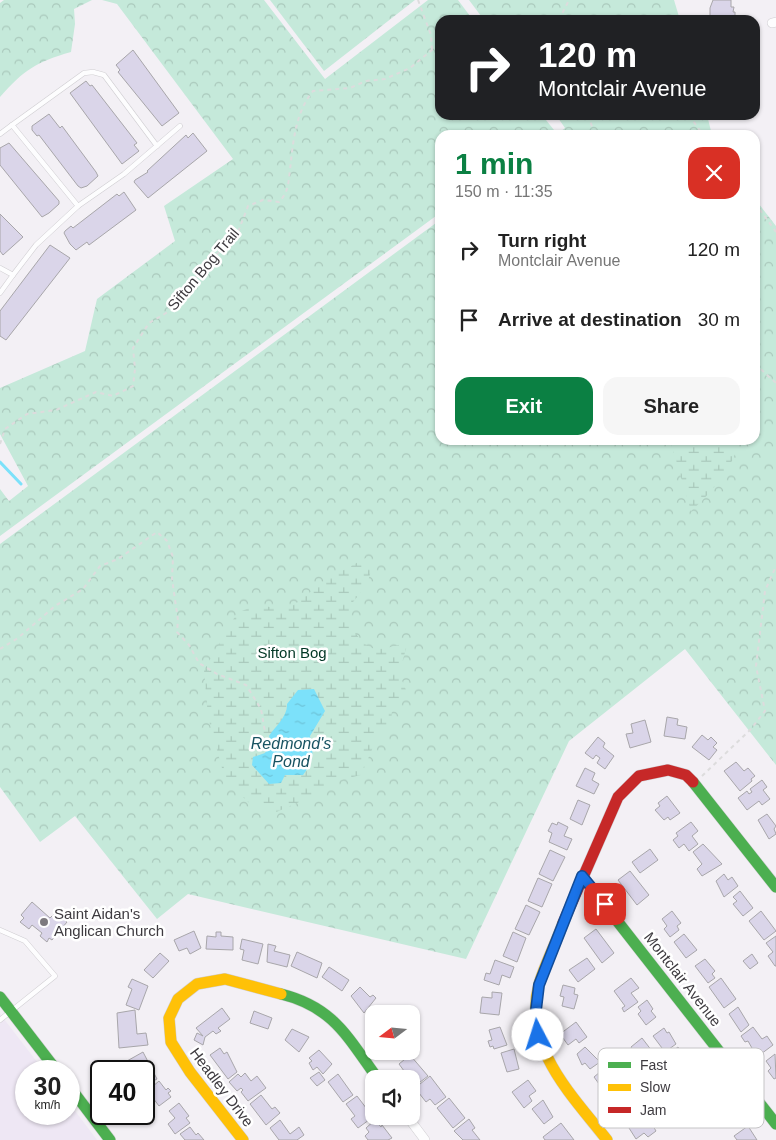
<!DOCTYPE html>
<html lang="en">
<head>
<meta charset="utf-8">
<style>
	body { margin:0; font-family:Helvetica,sans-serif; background:#f6f6f6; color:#222; height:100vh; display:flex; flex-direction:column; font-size:19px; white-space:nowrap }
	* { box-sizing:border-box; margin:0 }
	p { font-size:16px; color:#767676 }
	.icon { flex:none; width:28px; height:28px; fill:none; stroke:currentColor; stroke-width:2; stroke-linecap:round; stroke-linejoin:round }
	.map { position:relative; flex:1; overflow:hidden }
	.sheet { position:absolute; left:435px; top:130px; width:325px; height:315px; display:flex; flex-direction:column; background:#fff; border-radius:15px; box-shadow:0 1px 4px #0004 }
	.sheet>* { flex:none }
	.hud { position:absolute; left:435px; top:15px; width:325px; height:105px; border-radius:15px; box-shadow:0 1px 4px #0004; background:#202124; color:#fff; overflow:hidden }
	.needle { width:32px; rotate:254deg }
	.fabs { position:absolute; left:365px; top:1005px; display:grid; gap:10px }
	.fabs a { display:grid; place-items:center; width:55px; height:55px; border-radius:10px; background:#fff; box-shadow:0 1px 4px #0004; font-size:25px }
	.speed { position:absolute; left:15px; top:1060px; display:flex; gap:10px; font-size:25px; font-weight:700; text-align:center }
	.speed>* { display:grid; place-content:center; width:65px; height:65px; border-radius:50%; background:#fff; box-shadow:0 1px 4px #0004; line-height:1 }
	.speed small { font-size:12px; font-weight:400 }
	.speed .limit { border:2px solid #111; border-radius:8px; background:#fff; color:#111 }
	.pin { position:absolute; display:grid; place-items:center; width:42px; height:42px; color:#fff; margin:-21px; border-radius:10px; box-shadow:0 2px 8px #0006 }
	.me { position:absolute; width:55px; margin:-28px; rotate:355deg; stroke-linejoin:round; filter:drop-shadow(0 0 4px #0008) }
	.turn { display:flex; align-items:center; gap:18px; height:105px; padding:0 20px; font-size:22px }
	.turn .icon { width:65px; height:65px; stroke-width:2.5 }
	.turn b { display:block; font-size:35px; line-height:42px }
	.round { display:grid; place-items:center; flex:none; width:52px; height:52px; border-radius:15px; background:#f6f6f6 }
	.headline { display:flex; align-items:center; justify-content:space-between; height:85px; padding:0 20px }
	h1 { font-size:30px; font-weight:600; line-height:38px; color:#0b8043 }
	.button { display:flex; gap:10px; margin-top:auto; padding:10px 20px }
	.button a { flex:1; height:58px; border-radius:15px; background:#0b8043; color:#fff; font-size:20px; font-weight:600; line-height:58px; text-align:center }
	.button a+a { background:#f6f6f6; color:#222 }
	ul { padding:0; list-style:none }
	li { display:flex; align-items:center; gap:15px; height:70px; padding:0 20px }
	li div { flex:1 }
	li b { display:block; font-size:19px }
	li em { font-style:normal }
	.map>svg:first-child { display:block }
	.built { fill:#eee7f4 }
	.forest { fill:url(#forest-crowns) }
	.wetland { fill:url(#wetland-marsh) }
	.water { fill:url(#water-ripples) }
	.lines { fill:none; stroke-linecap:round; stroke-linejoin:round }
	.stream { stroke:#7ce1fa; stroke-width:3 }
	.building { fill:#dad5e9; stroke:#a8a6aa }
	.lane-casing { stroke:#d0ced2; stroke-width:5.5 }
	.street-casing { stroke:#d0ced2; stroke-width:10 }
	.fast-casing { stroke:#d0ced2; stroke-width:12 }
	.slow-casing { stroke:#d0ced2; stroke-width:12 }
	.jam-casing { stroke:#d0ced2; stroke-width:12 }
	.path { stroke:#dddcdd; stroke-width:2; stroke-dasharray:4 4; stroke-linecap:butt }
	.lane { stroke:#fdfdfe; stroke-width:4.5 }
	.street { stroke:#fdfdfe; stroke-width:9 }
	.fast { stroke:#4caf50; stroke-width:11 }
	.slow { stroke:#ffc107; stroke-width:11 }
	.jam { stroke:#c62828; stroke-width:11 }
	.route-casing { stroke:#114b97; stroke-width:12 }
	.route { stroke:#1a73e8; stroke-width:9 }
	.poi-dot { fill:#7d7a7f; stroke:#fff; stroke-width:2 }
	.labels { text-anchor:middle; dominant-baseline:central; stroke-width:5; stroke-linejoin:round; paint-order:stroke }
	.street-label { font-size:15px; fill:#3e3b40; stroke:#fff }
	.park-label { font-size:15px; fill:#003624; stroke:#fff }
	.poi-label { font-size:15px; fill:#3e3b40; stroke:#fff; text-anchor:start }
	.water-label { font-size:16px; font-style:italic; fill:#185362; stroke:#fff }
	.key { fill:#fff; stroke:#c5c4c6; stroke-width:1 }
	.key-label { font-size:14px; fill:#3e3b40 }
</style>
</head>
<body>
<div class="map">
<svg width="776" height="1140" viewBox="0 0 776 1140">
	<defs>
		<pattern id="forest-crowns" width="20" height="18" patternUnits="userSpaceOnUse" patternTransform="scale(1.25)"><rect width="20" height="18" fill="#c5e9da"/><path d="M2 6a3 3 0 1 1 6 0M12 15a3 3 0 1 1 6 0" fill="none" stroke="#aac9bc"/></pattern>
		<pattern id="wetland-marsh" width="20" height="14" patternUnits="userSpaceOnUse" patternTransform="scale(1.25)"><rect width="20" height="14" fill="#c5e9da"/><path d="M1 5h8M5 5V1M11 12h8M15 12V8" fill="none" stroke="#aac9bc"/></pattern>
		<pattern id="water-ripples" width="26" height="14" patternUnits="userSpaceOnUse" patternTransform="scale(1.25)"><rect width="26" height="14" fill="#7ce1fa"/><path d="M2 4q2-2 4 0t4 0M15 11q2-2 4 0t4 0" fill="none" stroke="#6cc2d7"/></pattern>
	</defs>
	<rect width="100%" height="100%" fill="#f3f0f5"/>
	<polygon class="built" points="0,1014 44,1071 26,1071 26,1114 69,1114 69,1103 97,1140 0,1140"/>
	<g class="forest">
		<path d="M4,0H92L74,9L75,24L71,52C36,62 24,70 0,97V3Z"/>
		<polygon points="102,0 264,0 325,79 428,0 458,0 473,20 440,20 440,115 542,115 554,130 547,135 440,135 440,213 0,536 0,489 9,501 28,486 0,434 0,388 85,351 97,299 175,241 164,206 233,159 117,4"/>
		<polygon points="270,0 415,0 324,71"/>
		<polygon points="469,0 674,0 680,20 484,20"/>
		<polygon points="556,115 707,115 712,135 556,135 565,128"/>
		<polygon points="755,199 776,226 776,765 685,649 569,741 466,959 188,894 157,919 75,816 40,842 0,787 0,544 440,220 440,440 755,440"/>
	</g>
	<g class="wetland">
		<path d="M670,440H738C738,463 708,496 691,511Z"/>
		<path d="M366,558L372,567L367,585L353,602L348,623C370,654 372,653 408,642L399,673L408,695L392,707L391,729L377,738L361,775L332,782L313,796L274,813L248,802L225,779L208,717L204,670L237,613L259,604C293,616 296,601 321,584C335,574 351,566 366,558Z"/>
	</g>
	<path class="water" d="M314,689L325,711L310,736C314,753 314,760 303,775H285L281,783L269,784L252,765L253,757L265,753L271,741L269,736C275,727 288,716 287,704L298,690Z"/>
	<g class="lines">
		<polyline class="stream" points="0,462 21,484"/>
	</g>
	<g class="building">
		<polygon points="713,0 731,0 731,7 734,7 733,12 735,12 735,19 710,20 710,8"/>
		<polygon points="133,50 179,113 162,126 118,72 120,70 116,65"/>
		<polygon points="86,81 90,86 92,85 137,143 134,145 139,151 122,164 70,93"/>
		<polygon points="49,114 60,128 62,126 96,172 98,176 87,186 81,188 78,186 39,135 37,136 32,130 32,126"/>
		<polygon points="193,133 207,151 148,198 134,182 135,180 148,172 147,171 186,135 188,138"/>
		<polygon points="9,143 59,201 59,204 49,213 42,217 0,165 0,148"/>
		<polygon points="124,192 136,210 89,245 87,242 76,250 70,244 64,233 65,231 71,226 73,228 117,194 119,196"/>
		<polygon points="0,214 23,237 3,255 0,251"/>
		<polygon points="50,245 70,258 6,340 0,336 0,311"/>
		<polygon points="667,717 678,719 677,725 687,727 685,739 664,736"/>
		<polygon points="645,720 651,742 630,748 626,734 633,733 631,724"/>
		<polygon points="702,735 708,740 711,737 717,743 713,747 717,750 709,760 692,747"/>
		<polygon points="598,737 605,743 603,747 614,756 605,769 597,763 600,758 596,755 593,759 585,753"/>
		<polygon points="736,762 744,771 748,768 755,776 751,779 752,781 740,791 724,771"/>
		<polygon points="585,768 595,773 592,780 599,784 594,794 576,786"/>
		<polygon points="762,780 767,787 763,790 770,799 762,805 759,801 747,810 738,798 747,791 749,794 752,792 750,789"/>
		<polygon points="667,796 680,813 670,820 668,817 664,820 655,810 660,806 658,803"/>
		<polygon points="578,800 590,805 582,825 570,819"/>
		<polygon points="767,814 776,826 774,829 776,834 769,839 758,820"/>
		<polygon points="558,822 568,827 564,836 572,839 567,850 549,842 552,833 548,831 552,823 557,825"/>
		<polygon points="691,822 698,831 692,836 698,844 689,851 684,844 679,848 673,840 678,836 676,833"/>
		<polygon points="703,844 722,864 702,876 697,869 702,864 693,852"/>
		<polygon points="650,849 658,860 640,873 632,862"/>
		<polygon points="550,850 565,857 553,881 539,874"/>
		<polygon points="630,871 649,895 637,905 618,880"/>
		<polygon points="724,874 728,880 732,877 738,886 724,897 716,881"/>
		<polygon points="538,878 552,884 542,907 528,901"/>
		<polygon points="740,891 753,908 743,916 733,904 737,901 733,897"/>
		<polygon points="32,902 50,918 56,912 67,922 52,940 49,938 47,942 40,936 42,933 32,925 29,929 20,922 24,918 21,915"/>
		<polygon points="526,905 540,912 529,935 515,929"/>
		<polygon points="672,911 681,923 677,926 679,930 670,937 664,929 667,926 662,919"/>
		<polygon points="761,911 776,931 764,940 749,921"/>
		<polygon points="596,929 614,953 602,963 584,938"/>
		<polygon points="194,931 201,948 190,954 187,948 179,951 174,940"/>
		<polygon points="216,932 221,932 221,936 233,937 233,950 206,949 207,936 216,937"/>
		<polygon points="513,932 526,938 517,962 503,956"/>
		<polygon points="684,934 697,950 686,958 674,942"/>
		<polygon points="776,936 776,966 775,966 768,956 773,952 766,943"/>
		<polygon points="242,939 263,944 258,964 242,960 244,950 240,949"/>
		<polygon points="268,944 276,946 274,951 290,955 287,967 267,962"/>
		<polygon points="297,952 322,963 317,978 291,966"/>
		<polygon points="160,953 169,961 153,978 144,970"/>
		<polygon points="752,954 758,963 750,969 743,961"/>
		<polygon points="587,958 595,969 578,982 569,970"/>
		<polygon points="705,959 715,971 712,974 715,978 708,983 695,966"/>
		<polygon points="495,960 514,967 510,978 502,975 499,985 484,980 486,973 490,974"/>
		<polygon points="329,967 349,980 342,991 322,977"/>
		<polygon points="631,978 639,988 631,993 638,1002 624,1012 622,1008 625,1006 614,991"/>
		<polygon points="721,978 736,999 724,1008 709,987"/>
		<polygon points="132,979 148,986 139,1010 126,1005 132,989 128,987"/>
		<polygon points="563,985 575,988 574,994 578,995 574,1009 562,1006 564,997 560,996"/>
		<polygon points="360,987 370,997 373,995 376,998 364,1013 351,996"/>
		<polygon points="492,992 502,993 499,1015 480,1013 482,997 492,998"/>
		<polygon points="647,1000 653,1009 651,1011 656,1017 646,1025 638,1014 641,1011 638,1007"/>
		<polygon points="738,1007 749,1025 741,1032 729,1014"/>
		<polygon points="222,1008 230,1019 218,1028 221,1031 216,1034 213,1031 205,1037 203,1045 194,1040 197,1033 203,1036 196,1028"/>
		<polygon points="135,1010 137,1034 146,1033 148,1045 119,1048 117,1013"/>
		<polygon points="254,1011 272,1018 268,1029 250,1023"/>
		<polygon points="376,1012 378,1014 374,1014 374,1029 366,1019"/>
		<polygon points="576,1022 587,1037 579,1043 576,1039 568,1045 560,1034"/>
		<polygon points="500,1027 507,1045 494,1049 493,1046 490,1047 488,1041 492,1040 489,1030"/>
		<polygon points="753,1027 762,1039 767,1036 773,1045 757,1057 748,1041 745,1042 741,1036"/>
		<polygon points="664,1028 667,1033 669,1032 676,1044 665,1052 653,1036"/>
		<polygon points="292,1029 309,1037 299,1052 285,1040"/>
		<polygon points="642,1038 652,1051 641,1060 630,1050 632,1049 631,1047"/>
		<polygon points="585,1047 600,1062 590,1069 585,1063 582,1065 577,1054"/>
		<polygon points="678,1047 694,1067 682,1077 666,1056"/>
		<polygon points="220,1048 224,1054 227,1052 237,1072 228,1079 210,1055"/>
		<polygon points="514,1049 519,1069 507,1072 501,1053"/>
		<polygon points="319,1050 332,1064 323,1074 317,1067 313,1070 309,1063 312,1061 309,1058"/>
		<polygon points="390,1051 408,1051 409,1052 399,1060"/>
		<polygon points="143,1052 157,1079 144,1086 144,1071 129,1071 131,1068 127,1061"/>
		<polygon points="775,1054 776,1078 774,1079 768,1071 771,1068 766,1061"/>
		<polygon points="410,1055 428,1076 415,1086 399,1064"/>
		<polygon points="613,1061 619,1069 609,1076 617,1087 607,1095 594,1077"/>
		<polygon points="319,1072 325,1080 317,1086 310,1078"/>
		<polygon points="245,1073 251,1081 257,1076 266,1088 248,1101 241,1092 243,1090 241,1088 237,1091 229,1082 238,1074 241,1077"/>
		<polygon points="338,1074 353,1095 343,1102 328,1082"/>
		<polygon points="430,1076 446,1097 435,1105 430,1099 426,1102 415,1088"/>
		<polygon points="528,1080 536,1091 529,1096 532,1101 524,1108 512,1092"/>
		<polygon points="159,1081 166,1090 168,1088 171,1091 168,1093 171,1097 159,1106 150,1094 155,1090 152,1087"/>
		<polygon points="261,1095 272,1109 275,1107 280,1113 266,1125 250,1104"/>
		<polygon points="357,1096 373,1117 358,1128 351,1119 355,1116 346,1104"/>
		<polygon points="449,1098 465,1118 453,1128 437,1108"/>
		<polygon points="543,1100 553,1117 544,1124 532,1109"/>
		<polygon points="179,1103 189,1116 186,1118 190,1123 175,1134 168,1124 175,1118 169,1111"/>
		<polygon points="648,1114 655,1124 653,1126 656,1131 648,1137 644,1133 636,1139 629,1128"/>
		<polygon points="469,1119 475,1128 472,1130 480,1140 463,1140 454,1131"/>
		<polygon points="280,1120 290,1134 299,1127 304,1135 297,1140 279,1140 270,1128"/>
		<polygon points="375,1120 381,1127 382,1125 392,1138 388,1140 368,1140 365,1136 369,1132 366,1128"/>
		<polygon points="561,1123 574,1140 545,1140 543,1137"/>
		<polygon points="748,1126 757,1140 737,1140 734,1136"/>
		<polygon points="190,1127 196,1135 198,1133 204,1140 185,1140 180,1134"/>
	</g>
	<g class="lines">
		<g class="lane-casing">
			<g id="lane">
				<polyline points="12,125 84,73 93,72 104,75 157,146"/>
				<polyline points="0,134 12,125 78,206 36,245 13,275"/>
				<polyline points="78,206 124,174 180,126"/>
				<polyline points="0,268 13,275 0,293"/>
				<polyline points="0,930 25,941 55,976 0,1020"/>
			</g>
		</g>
		<g class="street-casing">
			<g id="street">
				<polyline points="772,23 776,22"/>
				<polyline points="407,1116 425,1140"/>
			</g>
		</g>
		<g class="fast-casing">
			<g id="fast">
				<polyline points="693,782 776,887"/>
				<polyline points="582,876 776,1124"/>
				<path d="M281,994C334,1007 348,1038 378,1079"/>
				<polyline points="0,997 57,1071"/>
				<polyline points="69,1086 110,1140"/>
			</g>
		</g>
		<g class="slow-casing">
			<g id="slow">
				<path d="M563,923C556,943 545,964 539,984C522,1047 572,1095 607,1140"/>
				<polyline points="243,1140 190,1072 171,1042 169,1018 178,999 197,984 225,979 281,994"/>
			</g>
		</g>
		<g class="jam-casing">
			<polyline id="jam" points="563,923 618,797 639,776 668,770 686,775 693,782"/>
		</g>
		<g class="path">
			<polyline points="418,0 431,35 432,50"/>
			<polyline points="559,20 569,0"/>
			<polyline points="588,115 595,135"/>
			<polyline points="689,115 703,135"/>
			<polyline points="755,203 776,232"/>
			<polyline points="755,364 776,383"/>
			<path d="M0,444L5,429L27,414L56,410L96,392L113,396L133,386L135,369L133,348L149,323L166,313L203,269L238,232L248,206L263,200L279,202C289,191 288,184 290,170C293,143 295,113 313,91L350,88L366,81L385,79L410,68L432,50L440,47"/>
			<polyline points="0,649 18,638 55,606 83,589 100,566 118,559 157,532 167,541 173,557 172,579 178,620 177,632 189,645 199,663 217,674 246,685 261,709 265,732"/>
			<polyline points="702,776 750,730 765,711 756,666 765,591 776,566"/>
		</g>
		<use href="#lane" class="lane"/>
		<use href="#street" class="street"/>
		<use href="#fast" class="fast"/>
		<use href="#slow" class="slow"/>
		<use href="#jam" class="jam"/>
	</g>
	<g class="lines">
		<g class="route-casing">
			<polyline id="route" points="538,1035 536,1010 539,985 582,876 605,904"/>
		</g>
		<use href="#route" class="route"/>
	</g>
	<circle class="poi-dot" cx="44" cy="922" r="5"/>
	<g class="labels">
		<g class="street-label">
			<text transform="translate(203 269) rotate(-50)">Sifton Bog Trail</text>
			<text transform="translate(683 979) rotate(52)">Montclair Avenue</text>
			<text transform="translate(222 1087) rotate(53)">Headley Drive</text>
		</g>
		<g class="park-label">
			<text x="292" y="652">Sifton Bog</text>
		</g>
		<g class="poi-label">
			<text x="54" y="913">Saint Aidan's<tspan x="54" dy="17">Anglican Church</tspan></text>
		</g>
		<g class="water-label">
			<text x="291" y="743">Redmond's<tspan x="291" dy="18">Pond</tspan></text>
		</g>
	</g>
	<rect x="598" y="1048" width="166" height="80" rx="8" class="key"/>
	<rect x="608" y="1062" width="23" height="6" fill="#4caf50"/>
	<rect x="608" y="1084" width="23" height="7" fill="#ffc107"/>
	<rect x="608" y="1107" width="23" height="6" fill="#c62828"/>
	<g class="key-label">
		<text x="640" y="1070">Fast</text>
		<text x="640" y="1092">Slow</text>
		<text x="640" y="1115">Jam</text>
	</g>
</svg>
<div class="fabs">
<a><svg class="needle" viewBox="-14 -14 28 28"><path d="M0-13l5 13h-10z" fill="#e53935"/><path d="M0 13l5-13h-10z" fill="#767676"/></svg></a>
<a><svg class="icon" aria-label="sound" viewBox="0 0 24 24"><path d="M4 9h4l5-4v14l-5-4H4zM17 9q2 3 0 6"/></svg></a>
</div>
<div class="speed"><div>30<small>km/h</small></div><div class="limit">40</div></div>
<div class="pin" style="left:605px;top:904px;background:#d93025"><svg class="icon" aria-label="arrive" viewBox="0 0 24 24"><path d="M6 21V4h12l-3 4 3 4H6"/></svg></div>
<svg class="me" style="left:538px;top:1035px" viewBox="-20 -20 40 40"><circle r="19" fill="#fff"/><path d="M0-13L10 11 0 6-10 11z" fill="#1a73e8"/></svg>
<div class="hud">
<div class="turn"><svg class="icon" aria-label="right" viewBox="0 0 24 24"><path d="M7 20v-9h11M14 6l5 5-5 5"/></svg><div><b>120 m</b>Montclair Avenue</div></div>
</div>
<section class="sheet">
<div class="headline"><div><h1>1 min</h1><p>150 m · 11:35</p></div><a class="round" style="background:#d93025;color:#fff"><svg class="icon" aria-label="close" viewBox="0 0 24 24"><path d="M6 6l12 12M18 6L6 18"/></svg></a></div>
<ul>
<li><svg class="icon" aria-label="right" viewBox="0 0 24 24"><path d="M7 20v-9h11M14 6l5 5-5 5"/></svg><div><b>Turn right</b><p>Montclair Avenue</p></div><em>120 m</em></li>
<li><svg class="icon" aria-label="arrive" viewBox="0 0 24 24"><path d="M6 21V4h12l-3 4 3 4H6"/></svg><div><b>Arrive at destination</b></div><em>30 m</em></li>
</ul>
<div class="button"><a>Exit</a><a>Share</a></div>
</section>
</div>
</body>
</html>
